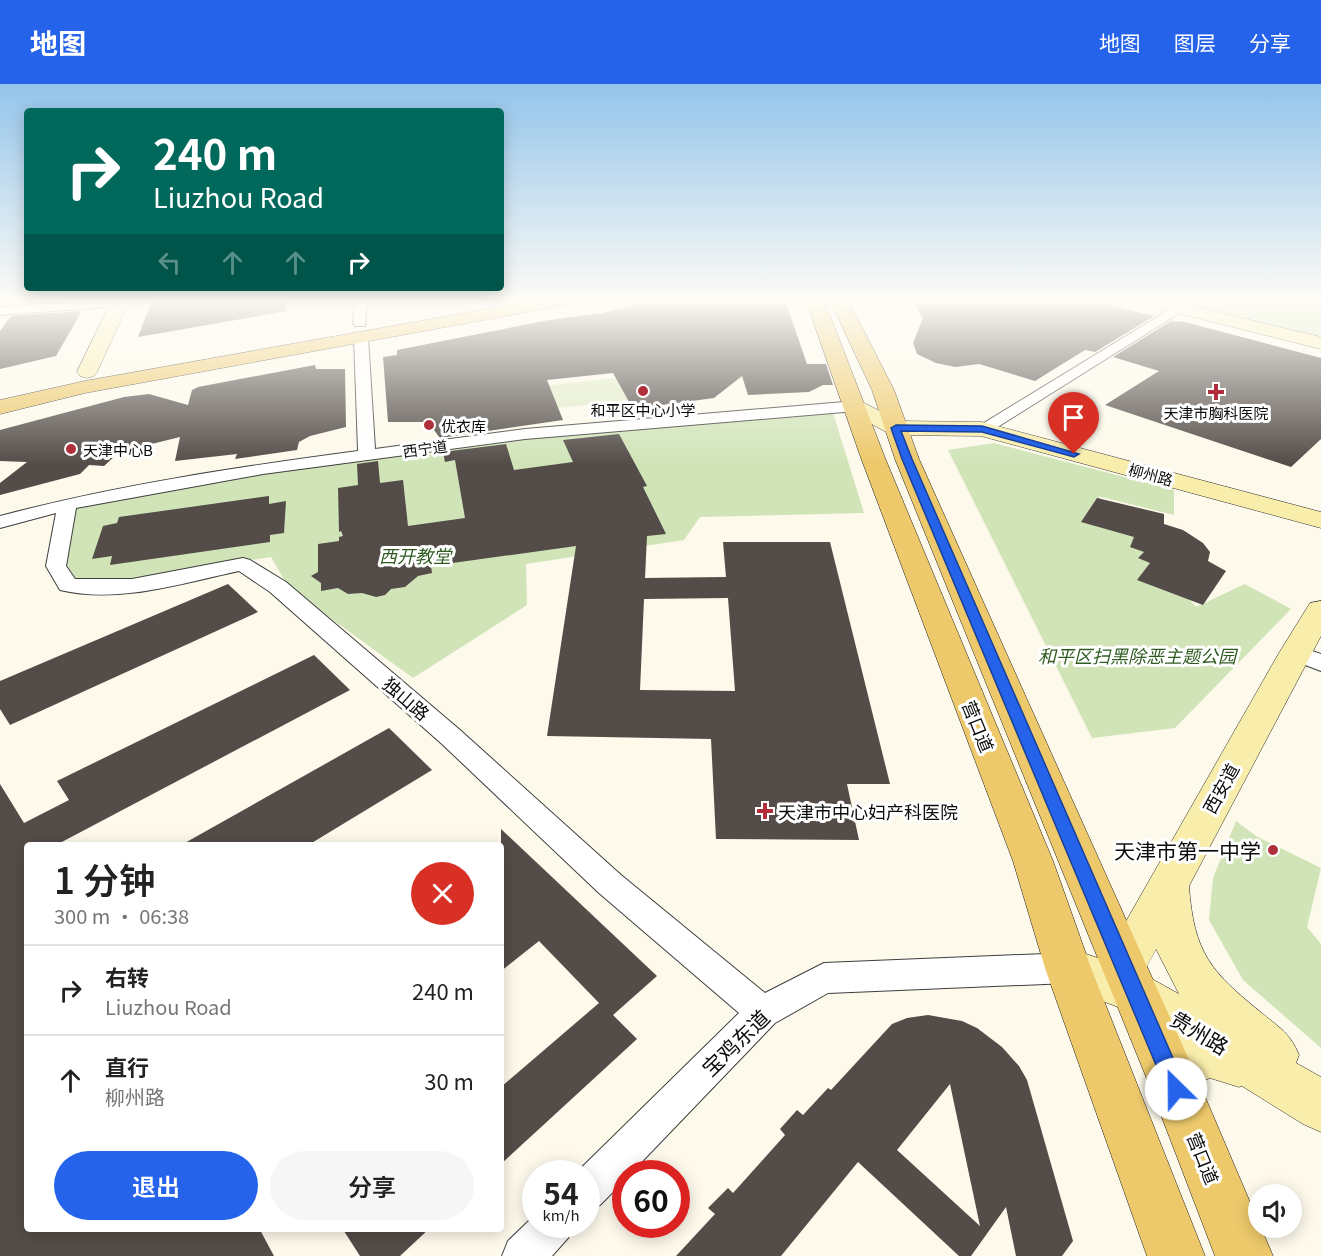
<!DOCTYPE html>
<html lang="zh">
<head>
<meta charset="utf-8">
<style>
	body { margin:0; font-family:Georgia,"Noto Sans SC",serif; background:#f6f6f6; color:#222; height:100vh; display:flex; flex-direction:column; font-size:22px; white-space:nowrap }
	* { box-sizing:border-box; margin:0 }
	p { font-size:20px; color:#767676 }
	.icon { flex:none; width:33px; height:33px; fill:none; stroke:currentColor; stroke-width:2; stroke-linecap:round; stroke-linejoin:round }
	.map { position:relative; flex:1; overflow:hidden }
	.panel { position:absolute; left:24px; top:758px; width:480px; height:390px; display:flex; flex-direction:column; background:#fff; border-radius:6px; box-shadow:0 3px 15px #0003 }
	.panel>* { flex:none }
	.banner { position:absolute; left:24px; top:24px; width:480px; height:183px; border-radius:6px; box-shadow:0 3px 15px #0003; background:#00695c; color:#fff; overflow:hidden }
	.buttons { position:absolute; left:1248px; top:1100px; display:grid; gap:12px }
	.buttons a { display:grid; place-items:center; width:54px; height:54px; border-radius:50%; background:#fff; box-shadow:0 3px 15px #0003; font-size:30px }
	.speed { position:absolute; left:522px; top:1076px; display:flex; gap:12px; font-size:30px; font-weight:700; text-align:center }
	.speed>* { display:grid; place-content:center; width:78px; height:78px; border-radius:50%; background:#fff; box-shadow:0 3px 15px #0003; line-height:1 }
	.speed small { font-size:15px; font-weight:400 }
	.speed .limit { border:9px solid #d22; background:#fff; color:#111 }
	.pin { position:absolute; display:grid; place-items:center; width:51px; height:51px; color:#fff; margin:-62px -26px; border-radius:50% 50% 50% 0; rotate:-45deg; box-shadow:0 0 6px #0007 }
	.pin .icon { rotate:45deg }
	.me { position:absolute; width:66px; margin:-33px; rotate:337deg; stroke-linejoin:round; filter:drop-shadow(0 0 4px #0008) }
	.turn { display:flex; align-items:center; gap:21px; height:126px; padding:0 30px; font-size:27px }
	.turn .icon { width:78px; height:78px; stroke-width:2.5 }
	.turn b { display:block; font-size:42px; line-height:51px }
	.lanes { display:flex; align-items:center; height:57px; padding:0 30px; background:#0003; justify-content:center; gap:30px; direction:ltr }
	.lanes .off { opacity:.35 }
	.round { display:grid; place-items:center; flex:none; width:63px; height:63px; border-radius:32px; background:#f6f6f6 }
	.summary { display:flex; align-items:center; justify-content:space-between; height:102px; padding:0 30px }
	h1 { font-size:36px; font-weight:600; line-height:45px }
	.cta { display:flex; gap:12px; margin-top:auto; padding:12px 30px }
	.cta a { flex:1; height:69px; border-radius:36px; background:#2563eb; color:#fff; font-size:24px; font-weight:600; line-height:69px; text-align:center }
	.cta a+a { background:#f6f6f6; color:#222 }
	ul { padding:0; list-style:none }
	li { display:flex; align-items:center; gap:18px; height:90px; padding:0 30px; border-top:2px solid #e0e0e0 }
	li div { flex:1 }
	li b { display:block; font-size:22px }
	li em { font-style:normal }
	header { display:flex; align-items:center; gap:36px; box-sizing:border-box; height:84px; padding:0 30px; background:#2563eb; color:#fff }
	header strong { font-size:28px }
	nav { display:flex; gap:33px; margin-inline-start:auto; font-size:21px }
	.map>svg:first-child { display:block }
	.green { fill:#d0e4b8 }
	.pitch { fill:#e1ecc9 }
	.building { fill:#534c48; fill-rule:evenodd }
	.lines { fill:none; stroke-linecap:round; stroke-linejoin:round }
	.street-casing { stroke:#3e3e3e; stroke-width:2 }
	.secondary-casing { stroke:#2d2d2d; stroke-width:1 }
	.primary-casing { stroke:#1c1c1c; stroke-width:1 }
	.street { fill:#fff; fill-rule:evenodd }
	.secondary { fill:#f8edab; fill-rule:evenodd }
	.primary { fill:#edc96b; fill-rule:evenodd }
	.route { fill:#2563eb; stroke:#184099; stroke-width:1.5 }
	.poi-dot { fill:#af2f3a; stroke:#fff; stroke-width:2 }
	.labels { text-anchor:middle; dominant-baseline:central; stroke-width:6; stroke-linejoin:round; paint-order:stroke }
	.far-poi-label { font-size:15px; fill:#0b0b0b; stroke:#fff }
	.far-street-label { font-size:15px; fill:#0b0b0b; stroke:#fff }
	.park-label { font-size:18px; font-style:italic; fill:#305c22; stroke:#fff }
	.street-label { font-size:18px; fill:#0b0b0b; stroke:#fff }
	.poi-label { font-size:18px; fill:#0b0b0b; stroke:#fff; text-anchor:start }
	.near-poi-label { font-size:21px; fill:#0b0b0b; stroke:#fff; text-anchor:end }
	.near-street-label { font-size:21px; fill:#0b0b0b; stroke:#fff }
</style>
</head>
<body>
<header>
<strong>地图</strong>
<nav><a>地图</a><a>图层</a><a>分享</a></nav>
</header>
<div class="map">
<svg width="1321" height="1172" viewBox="0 0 1321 1172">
	<rect width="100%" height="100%" fill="#fdf9eb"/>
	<g class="green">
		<polygon points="1210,216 1321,216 1321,255 1195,225"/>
		<polygon points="833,329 864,429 700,433 684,456 526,480 527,521 413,594 289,504 271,473 91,501 72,498 60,480 73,421 264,388 524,353"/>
		<polygon points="994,359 1174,406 1174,431 1098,412 1196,523 1245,500 1291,525 1175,644 1092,654 948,366"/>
		<polygon points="1236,737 1256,752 1321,784 1307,843 1321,860 1321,964 1243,896 1209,836 1213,794"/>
	</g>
	<polygon class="pitch" points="695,285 710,306 525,328 517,305"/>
	<g class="building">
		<polygon points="152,216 286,216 287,227 138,253"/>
		<polygon points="659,216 785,216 807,280 826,280 833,301 823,301 809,308 748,311 742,292 714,314 633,325 613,289 547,296 563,336 440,354 431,342 424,338 388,338 383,273 397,271 397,266 549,236 602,229"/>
		<polygon points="912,216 1089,216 1154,232 1095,268 1085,266 1035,297 979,280 955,283 936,279 917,270 913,259 923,234"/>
		<polygon points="82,227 56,272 0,285 0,247 11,232"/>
		<polygon points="1171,237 1178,238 1181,237 1321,274 1321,355 1291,383 1105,321 1159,287 1113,273"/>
		<polygon points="315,281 316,285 345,285 346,343 310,352 299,358 297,366 235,375 237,370 175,377 180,353 119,368 104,382 89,381 80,390 0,411 0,399 27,378 0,377 0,346 124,313 149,310 188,321 192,306 198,303"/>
		<path d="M619,350L647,402L643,403L666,450L647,452L645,494L726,493L723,458H830L890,700H847L859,756L716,755L711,655L547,652L576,462L431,482L432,489L418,492L405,503L391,505L385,511L376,513L362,509L348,510L338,504L321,507V499L311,492L318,488V460L339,457V453L343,452L341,447L339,448L338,404L358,401L357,380L378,377L380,399L403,396L408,442L465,434L455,376L445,378L443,368L506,360L514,386L573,378L563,356ZM728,514L735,607L640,606L644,515Z"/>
		<polygon points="269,412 269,420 286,417 284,449 270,451 270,458 110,481 112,472 92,475 103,442 117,439 119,433"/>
		<polygon points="1097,414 1164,430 1164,440 1183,446 1203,459 1210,468 1208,477 1226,487 1203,521 1137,496 1150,479 1138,474 1144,468 1130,463 1134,453 1081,438"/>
		<polygon points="228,500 258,528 10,641 0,625 0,597"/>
		<polygon points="314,571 350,606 58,760 27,760 27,1144 259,1144 274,1172 0,1172 0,700 24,739 69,716 57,697"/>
		<polygon points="389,644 432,686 310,760 183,760"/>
		<polygon points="501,745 657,892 613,931 637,955 501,1080 501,1003 599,919 539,857 501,887"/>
		<path d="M928,931L962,937L977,944L1002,963L1019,982L1027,996L1073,1157L1062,1172H1016L1006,1123L971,1172H959L858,1078L781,1172H676L715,1130L708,1124L728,1104L733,1109L785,1051L780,1045L797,1026L803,1031L828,1004L831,1006L892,940L907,934ZM950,1000L980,1142L897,1066Z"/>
		<polygon points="342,1144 430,1144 400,1172 360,1172"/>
	</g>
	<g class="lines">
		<g class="street-casing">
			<g id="street">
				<polygon points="100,216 125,216 126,218 120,222 0,231 0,223"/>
				<polygon points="355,216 367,216 365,242 355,242 353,239"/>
				<polygon points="1185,216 1200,216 988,349 976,349 974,345"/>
				<path d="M361,249L368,253L375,365L525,345L856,317L864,322L856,327L525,355L263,390L76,424L66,482L75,495H132L243,474L250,476L286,498L460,646L621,791L765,909L824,879L1068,869L1080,873L1084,884L1080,895L1068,899L828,909L775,939L631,1089H626V1095L600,1121L586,1127V1089H576L739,929L599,809L442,660L270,508L239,487C183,499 118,520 60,506L46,482L56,429L0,444V432C117,401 238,383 358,367L354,253Z"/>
				<polygon points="1295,561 1321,570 1321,587 1287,574 1283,569 1287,564"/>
				<polygon points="536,1130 536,1140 574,1140 568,1154 552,1172 502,1172 508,1157"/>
			</g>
		</g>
		<g class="secondary-casing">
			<g id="secondary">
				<polygon points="112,216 130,216 97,288 94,292 87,294 80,292 77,288"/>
				<polygon points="1138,216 1167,216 1321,253 1321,265 1141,220"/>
				<polygon points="856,315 900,337 982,338 1321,428 1321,444 981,352 896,351 888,349 848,327 845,322 848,317"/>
				<path d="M1321,517V552L1189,802C1194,870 1211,888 1263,930C1281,945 1290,949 1299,971L1296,979L1321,993V1048L1303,1040L1242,1002L1239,1003L1210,994L1203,997L1194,1023L1176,1030L1158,1023L1151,1005L1163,969L1172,958L1118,923L1052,898L1045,884L1052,870L1068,864L1104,876L1279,569L1310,519ZM1156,865L1179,910L1143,890Z"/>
			</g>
		</g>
		<g class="primary-casing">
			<g id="primary">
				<polygon points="538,216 575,216 572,220 566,221 85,309 0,330 0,316 85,297"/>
				<polygon points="806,216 824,216 885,374 1053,777 1091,884 1205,1172 1147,1172 1045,884 1013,777 861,374"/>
				<polygon points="830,216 848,216 894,306 919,375 1194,987 1273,1172 1215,1172 1151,1005 895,375 872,306"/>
			</g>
		</g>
		<use href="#street" class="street"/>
		<use href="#secondary" class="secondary"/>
		<use href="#primary" class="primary"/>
	</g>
	<linearGradient id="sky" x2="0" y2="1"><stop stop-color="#93c4eb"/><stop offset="0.57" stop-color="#fefcf6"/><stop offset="1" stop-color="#fefcf6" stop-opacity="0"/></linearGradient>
	<rect width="1321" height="380" fill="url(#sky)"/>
	<polygon class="route" points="896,341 982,342 1079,370 1074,373 982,348 901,347 912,375 1183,997 1186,1005 1183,1012 1176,1015 1169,1012 902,375 891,344"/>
	<g class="poi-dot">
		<circle cx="643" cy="307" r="6"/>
		<path d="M1213 299h6v6h6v6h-6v6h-6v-6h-6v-6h6z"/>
		<circle cx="429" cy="341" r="6"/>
		<circle cx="71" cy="365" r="6"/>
		<path d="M762 718h6v6h6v6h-6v6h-6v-6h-6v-6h6z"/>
		<circle cx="1273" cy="766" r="6"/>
	</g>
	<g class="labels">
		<g class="far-poi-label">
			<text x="643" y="325">和平区中心小学</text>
			<text x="1216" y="328">天津市胸科医院</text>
			<text x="441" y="341" text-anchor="start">优衣库</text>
			<text x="83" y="365" text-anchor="start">天津中心B</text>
		</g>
		<g class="far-street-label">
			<text transform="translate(425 364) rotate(-8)">西宁道</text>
			<text transform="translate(1151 390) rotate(15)">柳州路</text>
		</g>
		<g class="park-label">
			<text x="415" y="471">西开教堂</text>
			<text x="1137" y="571">和平区扫黑除恶主题公园</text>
		</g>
		<g class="street-label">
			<text transform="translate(407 614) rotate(41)">独山路</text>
			<text transform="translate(979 642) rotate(68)">营口道</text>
			<text transform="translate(1220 704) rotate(-61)">西安道</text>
			<text transform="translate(1204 1074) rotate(68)">营口道</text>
		</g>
		<g class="poi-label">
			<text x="778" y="727">天津市中心妇产科医院</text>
		</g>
		<g class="near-poi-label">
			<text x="1261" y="766">天津市第一中学</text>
		</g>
		<g class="near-street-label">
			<text transform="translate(1200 948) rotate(31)">贵州路</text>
			<text transform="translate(735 958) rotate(-44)">宝鸡东道</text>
		</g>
	</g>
</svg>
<div class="buttons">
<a><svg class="icon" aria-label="sound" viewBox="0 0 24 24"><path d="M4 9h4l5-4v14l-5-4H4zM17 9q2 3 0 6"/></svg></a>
</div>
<div class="speed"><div>54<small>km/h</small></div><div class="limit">60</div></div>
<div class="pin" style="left:1074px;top:370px;background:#d93025"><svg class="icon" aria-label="arrive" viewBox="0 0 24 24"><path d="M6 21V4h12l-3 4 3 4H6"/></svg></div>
<svg class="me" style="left:1176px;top:1005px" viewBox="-20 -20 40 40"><circle r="19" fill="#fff"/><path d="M0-13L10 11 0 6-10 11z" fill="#2563eb"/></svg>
<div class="banner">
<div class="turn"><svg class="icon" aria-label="right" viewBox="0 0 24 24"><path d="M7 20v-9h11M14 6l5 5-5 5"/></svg><div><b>240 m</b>Liuzhou Road</div></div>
<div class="lanes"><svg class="icon off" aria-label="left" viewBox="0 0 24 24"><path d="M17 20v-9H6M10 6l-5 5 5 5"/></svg><svg class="icon off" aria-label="ahead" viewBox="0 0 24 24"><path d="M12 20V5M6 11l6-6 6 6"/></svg><svg class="icon off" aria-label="ahead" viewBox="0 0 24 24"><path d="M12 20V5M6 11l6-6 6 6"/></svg><svg class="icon" aria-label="right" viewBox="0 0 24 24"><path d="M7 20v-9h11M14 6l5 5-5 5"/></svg></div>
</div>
<section class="panel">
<div class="summary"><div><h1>1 分钟</h1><p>300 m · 06:38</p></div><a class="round" style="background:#d93025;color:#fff"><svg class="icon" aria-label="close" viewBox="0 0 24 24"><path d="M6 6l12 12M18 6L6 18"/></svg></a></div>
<ul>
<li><svg class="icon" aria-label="right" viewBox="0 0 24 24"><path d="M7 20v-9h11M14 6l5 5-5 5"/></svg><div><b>右转</b><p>Liuzhou Road</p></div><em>240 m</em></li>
<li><svg class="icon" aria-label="ahead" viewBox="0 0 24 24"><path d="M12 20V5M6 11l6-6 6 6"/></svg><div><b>直行</b><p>柳州路</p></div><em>30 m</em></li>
</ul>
<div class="cta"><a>退出</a><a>分享</a></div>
</section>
</div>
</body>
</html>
